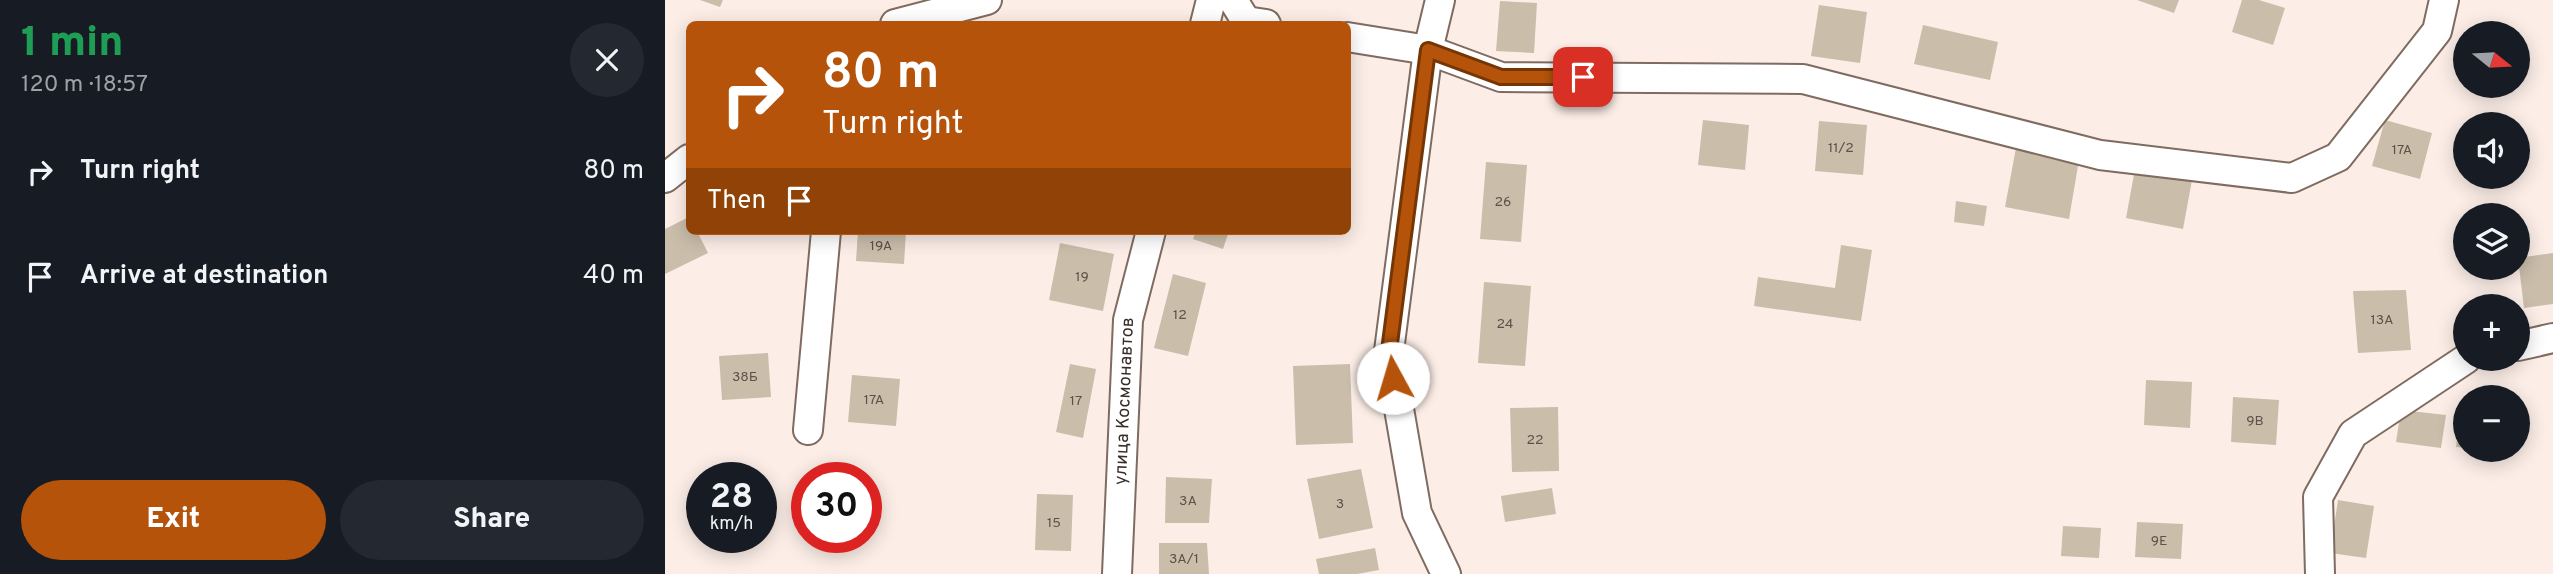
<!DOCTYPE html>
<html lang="en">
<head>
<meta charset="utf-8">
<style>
	body { margin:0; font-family:Overpass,sans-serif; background:#242831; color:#f1f3f6; height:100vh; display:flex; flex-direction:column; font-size:26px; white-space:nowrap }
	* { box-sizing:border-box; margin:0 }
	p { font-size:23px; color:#9ea1a6 }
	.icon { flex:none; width:38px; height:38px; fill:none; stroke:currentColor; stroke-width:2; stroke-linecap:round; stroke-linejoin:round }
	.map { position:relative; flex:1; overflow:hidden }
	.panel { display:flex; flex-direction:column; background:#171b24; width:665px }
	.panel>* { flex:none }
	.top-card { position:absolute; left:21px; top:21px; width:665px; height:214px; border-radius:10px; box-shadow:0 4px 18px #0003; background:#b45309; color:#fff; overflow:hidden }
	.needle { width:46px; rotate:108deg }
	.tools { position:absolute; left:1788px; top:21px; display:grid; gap:14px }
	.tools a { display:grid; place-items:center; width:77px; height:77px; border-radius:50%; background:#171b24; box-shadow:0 4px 18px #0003; font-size:35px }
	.speed { position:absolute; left:21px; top:462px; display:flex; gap:14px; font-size:35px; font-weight:700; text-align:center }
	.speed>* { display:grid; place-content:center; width:91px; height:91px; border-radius:50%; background:#171b24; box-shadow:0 4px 18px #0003; line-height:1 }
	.speed small { font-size:18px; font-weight:400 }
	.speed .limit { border:10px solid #d22; background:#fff; color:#111 }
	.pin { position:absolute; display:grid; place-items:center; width:60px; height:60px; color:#fff; margin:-30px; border-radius:14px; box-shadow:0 4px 10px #0006 }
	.me { position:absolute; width:77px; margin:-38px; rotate:354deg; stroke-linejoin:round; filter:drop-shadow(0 0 5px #0008) }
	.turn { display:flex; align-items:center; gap:24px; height:147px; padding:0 21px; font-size:32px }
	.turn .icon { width:91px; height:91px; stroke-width:2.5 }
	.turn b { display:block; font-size:49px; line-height:60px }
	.then { display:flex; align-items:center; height:66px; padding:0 21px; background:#0003; gap:14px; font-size:26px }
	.round { display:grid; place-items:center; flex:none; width:74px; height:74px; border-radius:37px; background:#242831 }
	.head { display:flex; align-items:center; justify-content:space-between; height:119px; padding:0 21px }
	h1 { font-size:42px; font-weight:800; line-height:52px; color:#1e9e55 }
	.button { display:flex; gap:14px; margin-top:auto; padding:14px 21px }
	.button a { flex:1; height:80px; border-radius:42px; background:#b45309; color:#fff; font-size:28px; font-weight:800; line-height:80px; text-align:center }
	.button a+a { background:#242831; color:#f1f3f6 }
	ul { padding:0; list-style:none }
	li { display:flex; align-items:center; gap:21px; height:105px; padding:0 21px }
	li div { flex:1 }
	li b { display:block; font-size:26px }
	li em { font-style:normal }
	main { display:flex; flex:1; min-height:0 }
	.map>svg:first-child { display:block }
	.building { fill:#cabdaa }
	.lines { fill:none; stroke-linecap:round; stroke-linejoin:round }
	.minor-casing { stroke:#7f6b60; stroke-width:32 }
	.minor { stroke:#fff; stroke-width:28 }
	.route-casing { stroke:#753606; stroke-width:18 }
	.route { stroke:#b45309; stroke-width:12 }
	.labels { text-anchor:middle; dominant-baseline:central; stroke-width:6; stroke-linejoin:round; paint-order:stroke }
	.number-label { font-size:14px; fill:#5c5249 }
	.street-label { font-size:18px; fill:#372e29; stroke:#fff }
</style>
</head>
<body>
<main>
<section class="panel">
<div class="head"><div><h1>1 min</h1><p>120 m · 18:57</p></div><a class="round"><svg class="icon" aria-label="close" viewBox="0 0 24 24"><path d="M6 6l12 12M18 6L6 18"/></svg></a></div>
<ul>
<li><svg class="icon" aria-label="right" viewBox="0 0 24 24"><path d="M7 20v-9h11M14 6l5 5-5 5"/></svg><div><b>Turn right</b></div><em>80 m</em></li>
<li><svg class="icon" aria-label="arrive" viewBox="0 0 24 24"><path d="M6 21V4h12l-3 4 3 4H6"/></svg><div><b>Arrive at destination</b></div><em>40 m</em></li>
</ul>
<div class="button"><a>Exit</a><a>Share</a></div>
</section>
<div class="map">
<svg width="1888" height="574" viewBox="0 0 1888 574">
	<rect width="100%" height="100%" fill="#fceee7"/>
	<g class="building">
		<polygon points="35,0 58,0 55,7"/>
		<polygon points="1472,0 1514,0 1509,13"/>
		<polygon points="1577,0 1594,0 1620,8 1608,45 1567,32"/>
		<polygon points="835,1 872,3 869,53 831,51"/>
		<polygon points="1154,5 1202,12 1195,63 1146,56"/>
		<polygon points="1258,25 1333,42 1325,80 1249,64"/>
		<polygon points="1038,120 1084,125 1080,170 1033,165"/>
		<polygon points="1720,120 1767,133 1755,179 1707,166"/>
		<polygon points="1154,121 1202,125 1198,175 1150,171"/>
		<polygon points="1351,148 1414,160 1404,219 1340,207"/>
		<polygon points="821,162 862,165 856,242 815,239"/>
		<polygon points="1470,169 1527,180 1518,229 1461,218"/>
		<polygon points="1291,201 1322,206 1319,226 1289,222"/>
		<polygon points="24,217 24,231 32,231 43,253 0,274 0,229"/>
		<polygon points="193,231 241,231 239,264 191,261"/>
		<polygon points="531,231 564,231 558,249 528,239"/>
		<polygon points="395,243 449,254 438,311 384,300"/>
		<polygon points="1176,245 1207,250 1196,321 1089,306 1093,277 1170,288"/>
		<polygon points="1888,253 1888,304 1859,308 1853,258"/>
		<polygon points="508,274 541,283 523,356 489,348"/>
		<polygon points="819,282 866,286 860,366 813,363"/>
		<polygon points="1741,290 1746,350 1693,353 1688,291"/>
		<polygon points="103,353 106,397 57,400 54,356"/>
		<polygon points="405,364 431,369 418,438 391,432"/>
		<polygon points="685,364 688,443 631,445 628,366"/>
		<polygon points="187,375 235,379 231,426 183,422"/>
		<polygon points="1481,380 1527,382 1525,428 1479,425"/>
		<polygon points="1568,397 1614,400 1611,445 1566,442"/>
		<polygon points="1796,406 1801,407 1801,448 1791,447"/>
		<polygon points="893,407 894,471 847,472 845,408"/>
		<polygon points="1736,410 1781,415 1776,448 1731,442"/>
		<polygon points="696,469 708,528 654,539 642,479"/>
		<polygon points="501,477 547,479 544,523 500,523"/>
		<polygon points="887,488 891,514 840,522 836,496"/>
		<polygon points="372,494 408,495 406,551 370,550"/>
		<polygon points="1673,500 1709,506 1701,558 1665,553"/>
		<polygon points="1472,522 1518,524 1516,559 1470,557"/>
		<polygon points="1398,526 1436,528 1434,558 1396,556"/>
		<polygon points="494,543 542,543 544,574 494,574"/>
		<polygon points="710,548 714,570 692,574 654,574 651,559"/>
	</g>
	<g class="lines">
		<g class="minor-casing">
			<g id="minor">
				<polyline points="568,0 581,21 601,24"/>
				<polyline points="775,0 763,50 724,351 752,513 781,574"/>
				<polyline points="230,24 322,0"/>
				<polyline points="540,24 546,0"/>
				<polyline points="682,37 763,50 836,77 1138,79 1435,155 1627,178 1673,157 1772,31 1779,0"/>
				<polyline points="0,178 24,159"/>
				<polyline points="1853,346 1888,338"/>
				<polyline points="143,430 161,231"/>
				<path id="s1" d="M452,574L463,320L486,231"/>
				<polyline points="1655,574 1653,497 1688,434 1801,359"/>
			</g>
		</g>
		<use href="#minor" class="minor"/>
	</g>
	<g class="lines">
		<g class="route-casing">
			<polyline id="route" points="728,378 724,351 763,50 836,77 918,77"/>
		</g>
		<use href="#route" class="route"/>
	</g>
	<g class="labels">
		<g class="number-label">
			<text x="1176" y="148">11/2</text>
			<text x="1737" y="150">17А</text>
			<text x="838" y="202">26</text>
			<text x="216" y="246">19А</text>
			<text x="417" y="277">19</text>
			<text x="515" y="315">12</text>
			<text x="1717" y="320">13А</text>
			<text x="840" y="324">24</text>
			<text x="80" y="377">38Б</text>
			<text x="209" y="400">17А</text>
			<text x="411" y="401">17</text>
			<text x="1590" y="421">9В</text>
			<text x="870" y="440">22</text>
			<text x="523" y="501">3А</text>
			<text x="675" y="504">3</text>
			<text x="389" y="523">15</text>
			<text x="1494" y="541">9Е</text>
			<text x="519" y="559">3А/1</text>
		</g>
		<g class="street-label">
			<text stroke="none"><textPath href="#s1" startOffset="173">улица Космонавтов</textPath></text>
		</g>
	</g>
</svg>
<div class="tools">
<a><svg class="needle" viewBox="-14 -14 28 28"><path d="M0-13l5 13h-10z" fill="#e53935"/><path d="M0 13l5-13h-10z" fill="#9ea1a6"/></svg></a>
<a><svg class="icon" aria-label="sound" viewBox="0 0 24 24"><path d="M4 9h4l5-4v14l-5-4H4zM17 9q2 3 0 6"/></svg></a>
<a><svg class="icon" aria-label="layers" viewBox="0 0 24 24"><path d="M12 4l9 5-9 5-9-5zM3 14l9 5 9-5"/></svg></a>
<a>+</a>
<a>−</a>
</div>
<div class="speed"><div>28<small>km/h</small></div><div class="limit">30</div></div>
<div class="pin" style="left:918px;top:77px;background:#d93025"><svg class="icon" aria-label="arrive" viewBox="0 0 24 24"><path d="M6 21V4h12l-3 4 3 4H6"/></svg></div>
<svg class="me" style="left:728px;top:378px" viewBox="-20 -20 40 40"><circle r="19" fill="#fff"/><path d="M0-13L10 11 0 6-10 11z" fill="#b45309"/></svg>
<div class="top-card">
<div class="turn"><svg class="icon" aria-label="right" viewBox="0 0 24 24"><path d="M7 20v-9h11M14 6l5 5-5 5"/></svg><div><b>80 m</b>Turn right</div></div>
<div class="then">Then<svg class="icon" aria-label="arrive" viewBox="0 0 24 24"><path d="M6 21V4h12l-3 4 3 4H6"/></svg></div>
</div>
</div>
</main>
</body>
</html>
